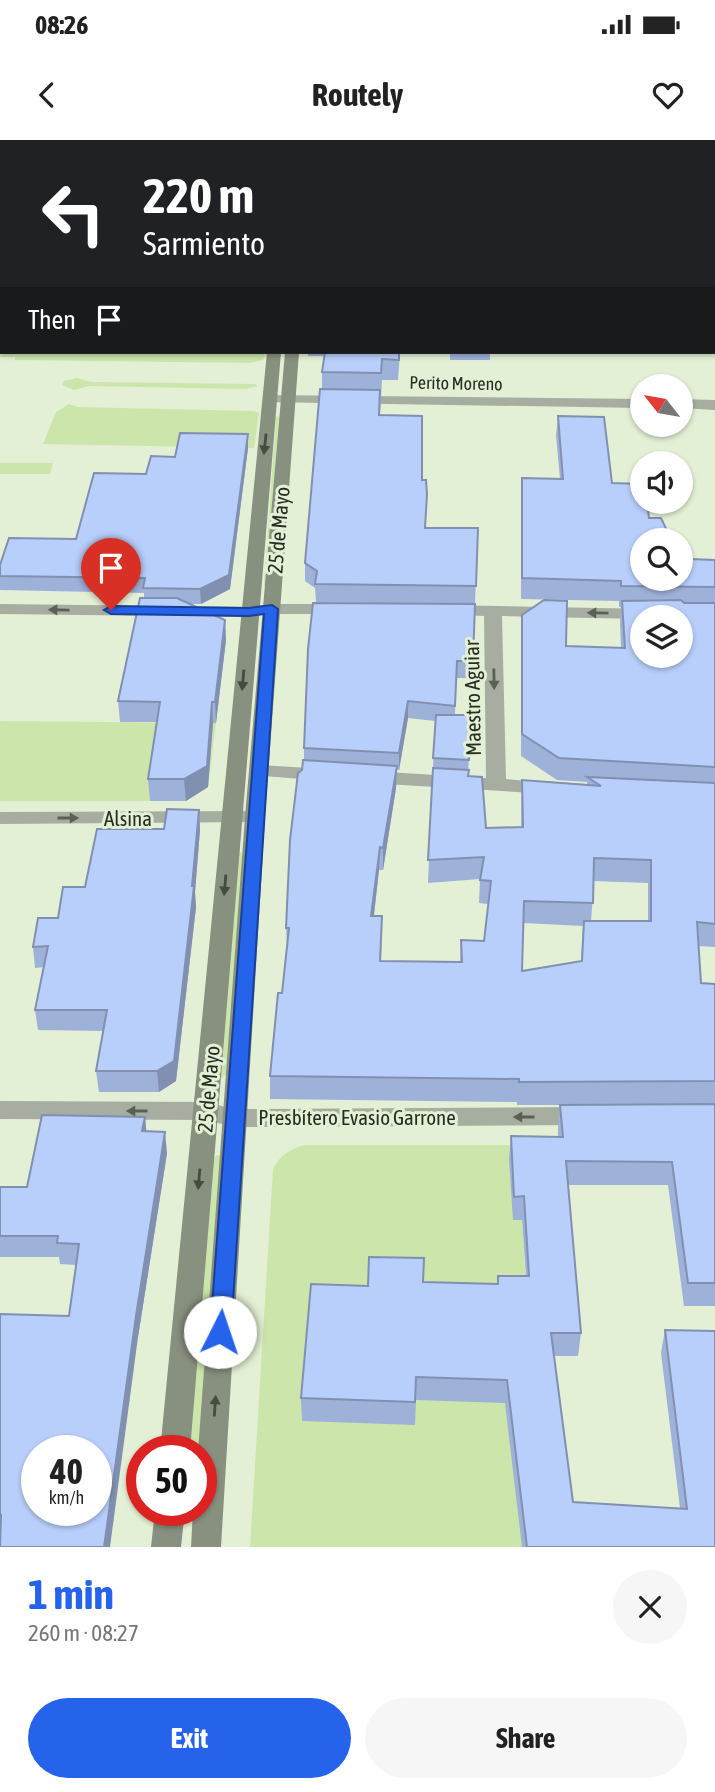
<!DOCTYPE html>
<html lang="en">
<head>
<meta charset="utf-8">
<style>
	body { margin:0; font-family:"Asap Condensed",sans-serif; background:#f6f6f6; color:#222; height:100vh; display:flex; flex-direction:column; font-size:26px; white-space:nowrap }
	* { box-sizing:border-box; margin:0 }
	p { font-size:23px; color:#767676 }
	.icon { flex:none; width:38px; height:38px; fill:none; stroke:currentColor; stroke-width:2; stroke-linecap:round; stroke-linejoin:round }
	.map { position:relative; height:1407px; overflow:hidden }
	.sheet { display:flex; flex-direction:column; background:#fff; flex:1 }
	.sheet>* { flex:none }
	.top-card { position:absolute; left:0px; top:0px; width:716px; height:214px; box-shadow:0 2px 5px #0004; background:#202124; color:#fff; overflow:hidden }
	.needle { width:46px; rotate:301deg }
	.controls { position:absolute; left:630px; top:234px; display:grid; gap:14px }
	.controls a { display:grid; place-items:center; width:63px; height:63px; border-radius:50%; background:#fff; box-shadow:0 2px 5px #0004; font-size:35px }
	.speed { position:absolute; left:21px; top:1295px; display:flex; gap:14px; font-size:35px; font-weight:700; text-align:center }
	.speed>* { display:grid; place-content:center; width:91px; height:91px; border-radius:50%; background:#fff; box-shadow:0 2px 5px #0004; line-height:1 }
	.speed small { font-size:18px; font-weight:400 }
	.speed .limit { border:10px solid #d22; background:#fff; color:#111 }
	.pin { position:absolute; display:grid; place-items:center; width:60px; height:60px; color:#fff; margin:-72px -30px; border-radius:50% 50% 50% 0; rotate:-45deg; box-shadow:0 0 7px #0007 }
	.pin .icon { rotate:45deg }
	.me { position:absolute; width:77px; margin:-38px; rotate:4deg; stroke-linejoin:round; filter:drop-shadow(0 0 5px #0008) }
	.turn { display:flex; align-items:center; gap:24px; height:147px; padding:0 28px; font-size:32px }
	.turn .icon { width:91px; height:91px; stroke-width:2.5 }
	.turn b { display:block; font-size:49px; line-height:60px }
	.then { display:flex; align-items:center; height:66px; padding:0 28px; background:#0003; gap:14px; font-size:26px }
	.round { display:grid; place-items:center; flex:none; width:74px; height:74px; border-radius:37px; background:#f6f6f6 }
	.overview { display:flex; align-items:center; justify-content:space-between; height:119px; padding:0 28px }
	h1 { font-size:42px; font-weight:700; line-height:52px; color:#2563eb }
	.cta { display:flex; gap:14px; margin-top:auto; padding:14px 28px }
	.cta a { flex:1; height:80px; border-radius:42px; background:#2563eb; color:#fff; font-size:28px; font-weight:700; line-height:80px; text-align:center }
	.cta a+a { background:#f6f6f6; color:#222 }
	.status { display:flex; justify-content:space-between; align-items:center; height:49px; padding:0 35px; background:#fff; direction:ltr }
	.status svg { height:19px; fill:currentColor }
	header { display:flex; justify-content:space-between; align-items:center; height:91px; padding:0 28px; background:#fff; font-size:32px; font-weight:700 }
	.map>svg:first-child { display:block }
	.green { fill:#cce5ab }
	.water { fill:#a3c473 }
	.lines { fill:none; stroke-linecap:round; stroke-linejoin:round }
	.ferry { stroke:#374b12; stroke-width:2; stroke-dasharray:5 4.5; stroke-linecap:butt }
	.street { fill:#a8ada2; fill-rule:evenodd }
	.secondary { fill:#88907f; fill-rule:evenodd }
	.wall { fill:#9eb1d8; fill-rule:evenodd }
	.shaded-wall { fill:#8190b0 }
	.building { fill:#b8cefb; stroke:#8190b0; stroke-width:2; fill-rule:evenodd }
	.oneway { fill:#454b3f }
	.oneway2 { fill:#5b6056 }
	.route { fill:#2563eb; stroke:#184099; stroke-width:2 }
	.labels { text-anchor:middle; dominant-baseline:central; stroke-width:6; stroke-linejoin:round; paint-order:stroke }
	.far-street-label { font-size:18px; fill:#282d23; stroke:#e4f0d5 }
	.street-label { font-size:21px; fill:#282d23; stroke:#e4f0d5 }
</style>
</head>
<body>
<div class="status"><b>08:26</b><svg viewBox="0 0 49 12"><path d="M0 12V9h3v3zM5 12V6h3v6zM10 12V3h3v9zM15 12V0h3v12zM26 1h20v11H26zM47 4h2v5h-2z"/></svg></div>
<header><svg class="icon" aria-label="back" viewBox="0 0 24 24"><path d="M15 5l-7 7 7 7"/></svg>Routely<svg class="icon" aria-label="heart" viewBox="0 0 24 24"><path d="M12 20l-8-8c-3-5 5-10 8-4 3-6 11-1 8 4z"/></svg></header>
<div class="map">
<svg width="715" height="1407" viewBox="0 0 715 1407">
	<rect width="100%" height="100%" fill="#e4f0d5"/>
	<g class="green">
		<polygon points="0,136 2,212 266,212 263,220 250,223 15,220 15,217 0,217"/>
		<polygon points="77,238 91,242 255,244 258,246 246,249 89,246 74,250 62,245 64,241"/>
		<polygon points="69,264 78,267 254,271 259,273 254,308 43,304 56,272"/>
		<polygon points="279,276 266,445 264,445 276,277"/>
		<polygon points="0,323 53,323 50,334 0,334"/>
		<polygon points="0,581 216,583 208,647 186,661 0,661"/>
		<polygon points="243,712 227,934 221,938 218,934 239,713"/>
		<path d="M305,1005H559L522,1080L527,1160L522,1407H250L273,1029C280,1015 290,1009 305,1005Z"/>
		<polygon points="217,1015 222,1017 198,1311 190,1311 214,1018"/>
	</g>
	<polygon class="water" points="0,0 715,0 715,48 714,2 2,2 0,84"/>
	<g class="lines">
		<polyline class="ferry" points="280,2 282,0"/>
		<g class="street">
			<polygon points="270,255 642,259 642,268 265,262 263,259"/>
			<polygon points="681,259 715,260 715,270 681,268"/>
			<polygon points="0,464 249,467 272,464 341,464 350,469 341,474 272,474 249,477 0,474"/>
			<polygon points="446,465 649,469 658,474 655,478 642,479 502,476 506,639 557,644 560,648 557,652 550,654 369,643 362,641 359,637 362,633 369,631 486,638 484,476 440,474 437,470 440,466"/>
			<polygon points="259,625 327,629 334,631 337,635 334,639 327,641 252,635 249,631 252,627"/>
			<polygon points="255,671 262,672 265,677 262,682 0,684 0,672"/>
			<polygon points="0,961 206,962 234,969 587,967 596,970 599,976 596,982 587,985 234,987 206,980 0,979"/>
		</g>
		<g class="secondary">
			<rect x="714" y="114" width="1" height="8"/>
			<rect x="0" y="129" width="2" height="8"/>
			<polygon points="267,212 281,212 190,1311 160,1311"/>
			<polygon points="285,212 299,212 265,677 221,1407 191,1407 193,1370 201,1370 201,1311 198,1311 245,677"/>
			<polygon points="155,1370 185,1370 181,1407 151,1407"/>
		</g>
	</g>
	<g class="wall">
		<path d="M308,212H400L398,240H382L380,275L422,340L426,388H478L472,538H456L455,575H471L468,636L486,688L521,687L522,640L587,644V642L557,640L521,616V496L522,475L566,506L621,508L620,482L621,467H619V461L521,459V358L522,338L560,339L556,295L558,276L612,343L642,401L690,419L715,420V807L698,806L701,843L715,844V1166H684L668,1045H568L581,1193L578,1216H554L573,1362L680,1368L661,1213L665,1190L715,1407H522L505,1263L416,1260L415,1285L302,1281L301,1258L368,1146L423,1142L497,1144L498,1136H526L522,1080H513L509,1019L511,996H558V988L560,965H517V962L270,959V936L282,853L287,806L286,788L302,630L304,620V608L429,464L316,462L315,448L305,441V423L322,249V232L324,216H308ZM408,578L435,581L428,743L480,739L479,763L488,764L484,801L461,800L460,822L381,821L382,776H374L379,730H383L396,648L397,630H399ZM594,741L648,743V781H591ZM523,783L583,786L581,822L522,831Z"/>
		<rect x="450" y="212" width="40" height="8"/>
		<polygon points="248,308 230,449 201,464 189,464 225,480 226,500 216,583 213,583 208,647 186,661 150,661 148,639 157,582 120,582 118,561 144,458 144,453 0,450 0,425 76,399 146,334 175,317"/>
		<polygon points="199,670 200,690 195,752 196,767 176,941 159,952 99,952 96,931 104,891 38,890 35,870 44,827 35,828 33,807 85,747 164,689"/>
		<polygon points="145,977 146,991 167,1013 138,1197 0,1407 0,1174 69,1176 76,1125 60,1124 59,1117 0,1117 0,1047 27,1047"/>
	</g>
	<g class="shaded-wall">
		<polygon points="248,294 248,308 230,449 201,464 200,449"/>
		<polygon points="225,480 226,500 216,583 215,562"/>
		<polygon points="408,561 408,578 399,630 399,613"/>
		<polygon points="212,562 213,583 208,647 186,661 184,639"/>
		<polygon points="397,626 396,648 383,730 383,708"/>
		<polygon points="199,670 200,690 195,752 196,767 176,941 159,952 157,931"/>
		<polygon points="380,707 379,730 371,799 371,776"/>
		<polygon points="145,977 147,998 142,991"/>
		<polygon points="165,992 167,1013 165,1026 138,1197 110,1407 104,1407 136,1176"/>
	</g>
	<g class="building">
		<polygon points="325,212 399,212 399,220 382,219 381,233 322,232"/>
		<polygon points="320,249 380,250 379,275 422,276 422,340 426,340 427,354 425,388 478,388 476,446 315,444 317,431 305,423"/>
		<polygon points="558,276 604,277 612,343 642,344 642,362 647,362 649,378 661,378 672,401 642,401 642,439 681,439 681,406 688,405 690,419 715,420 715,447 621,446 621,441 522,438 522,338 563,339"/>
		<polygon points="180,293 248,294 229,435 200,449 143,448 145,438 0,436 0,425 9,398 76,399 94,333 146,334 151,316 175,317"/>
		<polygon points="140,458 177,458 225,480 215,562 212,562 207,626 184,639 148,639 160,562 118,561"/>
		<path d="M544,460L567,461L566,506L625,508L622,461L681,460L684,463H715V627L559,618L522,594V475ZM642,478H681V516H642Z"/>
		<polygon points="313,463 475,464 473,521 457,521 455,566 408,561 399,613 304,608 308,509"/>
		<polygon points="436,575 471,575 469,620 433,618"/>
		<path d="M303,620L397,626L383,708L380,707L371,776H382L380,821L462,822L461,800L484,801L491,741L480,740L484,717L428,720L433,628L469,630L468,636L482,637L486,688L523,687L522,640L601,646L587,637L715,643V784L697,782L701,843L715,844V941L519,942V939L270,936L278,853H282L289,788H286L290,700L298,633L302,630ZM594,718L651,720V781H584L582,821L522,831L524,761L593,763Z"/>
		<polygon points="167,669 199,670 192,746 194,746 174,921 157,931 96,931 107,870 35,870 48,806 33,807 38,778 58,778 63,747 85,747 97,689 164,689"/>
		<polygon points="715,964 715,1143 688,1143 672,1022 566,1021 581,1193 551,1193 573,1362 687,1369 665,1190 715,1191 715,1407 527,1407 507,1240 416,1237 415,1262 301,1258 311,1144 368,1146 369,1117 424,1118 423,1142 498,1144 498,1136 529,1136 524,1056 514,1057 511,996 563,997 560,965"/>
		<path d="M42,975L145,977L142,991L165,992L136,1176L104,1407H0L1,1375H0V1174L69,1176L79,1104L57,1103L58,1096H0V1047H27ZM37,1311H96V1370H37Z"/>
	</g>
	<defs><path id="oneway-solid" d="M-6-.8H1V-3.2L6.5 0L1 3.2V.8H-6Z" transform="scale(1.75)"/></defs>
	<g class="oneway">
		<use href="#oneway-solid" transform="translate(265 304) rotate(96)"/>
		<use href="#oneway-solid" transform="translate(243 540) rotate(95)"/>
		<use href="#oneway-solid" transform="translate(225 745) rotate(95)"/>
		<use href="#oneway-solid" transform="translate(199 1039) rotate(95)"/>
		<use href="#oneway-solid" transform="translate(215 1266) rotate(-86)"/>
	</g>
	<g class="oneway2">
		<use href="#oneway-solid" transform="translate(59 470) rotate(-179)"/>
		<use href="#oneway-solid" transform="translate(598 473) rotate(-179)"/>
		<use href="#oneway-solid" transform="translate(494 539) rotate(89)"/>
		<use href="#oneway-solid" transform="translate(68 678)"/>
		<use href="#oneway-solid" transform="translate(137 971) rotate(-180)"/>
		<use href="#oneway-solid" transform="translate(524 977) rotate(180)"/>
	</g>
	<polygon class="route" points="272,465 278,469 231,1192 228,1198 220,1201 213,1198 210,1192 264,474 249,476 111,474 104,470 111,466 249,468"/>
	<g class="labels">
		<g class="far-street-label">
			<text transform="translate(456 243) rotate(1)">Perito Moreno</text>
		</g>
		<g class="street-label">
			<text transform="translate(278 390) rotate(-85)">25 de Mayo</text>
			<text transform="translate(472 558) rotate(-91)">Maestro Aguiar</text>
			<text x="128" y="678">Alsina</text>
			<text transform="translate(208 949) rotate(-85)">25 de Mayo</text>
			<text x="357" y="977">Presbítero Evasio Garrone</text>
		</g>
	</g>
</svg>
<div class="controls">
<a><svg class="needle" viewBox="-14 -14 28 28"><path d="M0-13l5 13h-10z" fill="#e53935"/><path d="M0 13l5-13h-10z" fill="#767676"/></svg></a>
<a><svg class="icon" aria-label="sound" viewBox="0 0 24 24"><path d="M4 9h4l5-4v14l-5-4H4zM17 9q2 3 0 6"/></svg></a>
<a><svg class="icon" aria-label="search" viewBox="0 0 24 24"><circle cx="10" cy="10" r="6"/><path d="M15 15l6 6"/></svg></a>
<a><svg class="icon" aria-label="layers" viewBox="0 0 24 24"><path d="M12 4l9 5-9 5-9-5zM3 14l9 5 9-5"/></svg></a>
</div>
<div class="speed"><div>40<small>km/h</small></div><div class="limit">50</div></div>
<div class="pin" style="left:111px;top:470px;background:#d93025"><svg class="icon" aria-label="arrive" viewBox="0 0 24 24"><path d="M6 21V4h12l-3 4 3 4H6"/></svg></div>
<svg class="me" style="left:220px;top:1192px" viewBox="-20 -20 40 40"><circle r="19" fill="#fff"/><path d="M0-13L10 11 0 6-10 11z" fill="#2563eb"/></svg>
<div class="top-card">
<div class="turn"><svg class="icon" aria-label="left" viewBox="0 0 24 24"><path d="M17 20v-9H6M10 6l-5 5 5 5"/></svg><div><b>220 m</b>Sarmiento</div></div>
<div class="then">Then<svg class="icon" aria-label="arrive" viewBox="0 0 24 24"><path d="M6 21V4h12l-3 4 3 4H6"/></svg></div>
</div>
</div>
<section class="sheet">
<div class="overview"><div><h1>1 min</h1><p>260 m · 08:27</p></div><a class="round"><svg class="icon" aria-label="close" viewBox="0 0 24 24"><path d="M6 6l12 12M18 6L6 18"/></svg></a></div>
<div class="cta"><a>Exit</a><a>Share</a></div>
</section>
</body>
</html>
